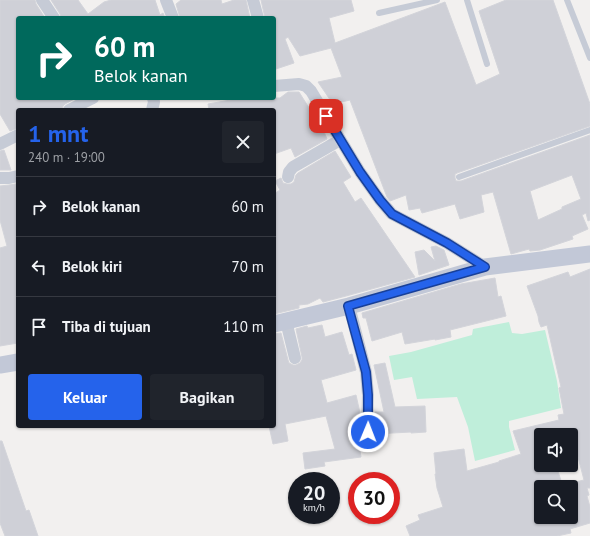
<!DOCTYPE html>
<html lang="id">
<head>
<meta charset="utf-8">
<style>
	body { margin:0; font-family:"PT Sans",sans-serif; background:#20242c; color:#f1f3f6; height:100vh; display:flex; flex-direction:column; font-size:15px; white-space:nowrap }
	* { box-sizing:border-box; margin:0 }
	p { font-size:13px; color:#9ea1a6 }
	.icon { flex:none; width:22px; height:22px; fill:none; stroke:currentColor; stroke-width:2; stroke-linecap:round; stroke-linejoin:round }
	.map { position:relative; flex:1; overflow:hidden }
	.side { position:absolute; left:16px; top:108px; width:260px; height:320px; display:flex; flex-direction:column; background:#171b24; border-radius:4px; box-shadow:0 1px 3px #0004 }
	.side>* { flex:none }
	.top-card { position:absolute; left:16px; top:16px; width:260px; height:84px; border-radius:4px; box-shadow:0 1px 3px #0004; background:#00695c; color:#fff; overflow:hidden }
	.fabs { position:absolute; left:534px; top:428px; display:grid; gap:8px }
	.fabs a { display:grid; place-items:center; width:44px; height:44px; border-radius:4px; background:#171b24; box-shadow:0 1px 3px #0004; font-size:20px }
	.speed { position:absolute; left:288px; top:472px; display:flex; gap:8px; font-size:20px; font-weight:700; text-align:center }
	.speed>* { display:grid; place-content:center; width:52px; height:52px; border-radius:50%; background:#171b24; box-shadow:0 1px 3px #0004; line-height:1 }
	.speed small { font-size:10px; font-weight:400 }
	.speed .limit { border:6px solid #d22; background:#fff; color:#111 }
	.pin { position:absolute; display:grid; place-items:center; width:34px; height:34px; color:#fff; margin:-17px; border-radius:8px; box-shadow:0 2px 6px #0006 }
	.me { position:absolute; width:44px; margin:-22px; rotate:1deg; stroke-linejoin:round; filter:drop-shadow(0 0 3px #0008) }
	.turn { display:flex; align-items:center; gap:14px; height:84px; padding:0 12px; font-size:18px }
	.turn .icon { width:52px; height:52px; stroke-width:2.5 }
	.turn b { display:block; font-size:28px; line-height:34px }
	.round { display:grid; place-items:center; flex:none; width:42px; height:42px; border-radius:4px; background:#20242c }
	.head { display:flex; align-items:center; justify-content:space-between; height:68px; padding:0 12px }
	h1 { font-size:24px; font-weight:600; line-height:30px; color:#2563eb }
	.cta { display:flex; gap:8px; margin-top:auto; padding:8px 12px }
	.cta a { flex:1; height:46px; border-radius:4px; background:#2563eb; color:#fff; font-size:16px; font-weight:600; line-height:46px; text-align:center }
	.cta a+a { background:#20242c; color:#f1f3f6 }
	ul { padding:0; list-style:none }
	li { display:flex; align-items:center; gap:12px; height:60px; padding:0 12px; border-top:1px solid #363941 }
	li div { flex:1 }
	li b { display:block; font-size:15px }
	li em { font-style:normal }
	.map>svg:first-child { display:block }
	.green { fill:#bfeeda }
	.building { fill:#cfd0d7; stroke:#d3d4da; fill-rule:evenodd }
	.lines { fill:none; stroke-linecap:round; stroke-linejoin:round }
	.lane { stroke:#c6cbd6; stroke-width:6 }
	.street { stroke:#c6cbd6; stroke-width:12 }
	.secondary { stroke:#c2c8d7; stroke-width:17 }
	.route-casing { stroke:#184099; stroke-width:10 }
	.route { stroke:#2563eb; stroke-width:7 }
</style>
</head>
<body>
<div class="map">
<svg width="590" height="536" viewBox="0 0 590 536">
	<rect width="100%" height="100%" fill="#f2f0ef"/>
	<polygon class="green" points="509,322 512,333 522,334 545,330 557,381 561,408 509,421 509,427 515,450 475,461 468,427 457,397 417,399 412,377 394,380 389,356 411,352 472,335 473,329"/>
	<g class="building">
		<polygon points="0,0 35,0 36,4 45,18 18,18 18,98 76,98 65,104 63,106 62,110 18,110 18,128 10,131 0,114"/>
		<polygon points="51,0 78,0 88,14 104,2 111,0 155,0 160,15 163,13 165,18 61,18 60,14"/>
		<polygon points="181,0 221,0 222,4 234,0 246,0 250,18 180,18 176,4"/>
		<path d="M261,0H351L354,11L329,18L335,43L445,2L476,85L500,74L479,11L506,0H553L590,104V126L457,173L455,174V178L456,181H461L590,135V220L588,221L586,213L582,215L588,229L572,236L573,239L540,250L530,251L529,249L511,254L493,192L481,195L484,212L460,219L455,204L422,213L420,208L409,210L406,195L390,201L387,197L350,100L333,104L318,82L342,77L331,48L300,56L288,37L285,39L294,63L276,69L275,55H274V18H265ZM572,175L581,199L562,207V209L538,220L530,191Z"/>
		<polygon points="288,92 299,92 311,111 318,129 322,127 327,139 295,157 291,148 274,154 274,110 209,110 208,104 242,98 280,98"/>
		<polygon points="4,150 11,170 0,170 0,151"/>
		<polygon points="335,151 351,177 343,182 355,202 361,198 415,277 346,296 323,302 320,298 308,304 299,305 299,308 274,314 274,194 280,190 275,181 281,178 283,183 287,184 291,184 294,182 296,175 298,173"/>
		<polygon points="16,184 18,190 18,343 0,346 0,248 7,246 0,220 0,186 9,185"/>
		<polygon points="436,246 444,250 449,265 419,275 415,252 424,250 435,261 431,247"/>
		<path d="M590,269V488H587L589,495L587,496L590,507V523L570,529L571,533L557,536H410L406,526L420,520L418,515L443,507L437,488L435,474H436L434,453L464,449L467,471L499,462V461L521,454L513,431L559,420L558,415L564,414L559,388L561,387L547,325L541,327L539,322L538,316L527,286L568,272L570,277ZM541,435H571V454L577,453L584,480L571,483V499L576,516L550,521L549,517H541V487H563L556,465L541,469Z"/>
		<polygon points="495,278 498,297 501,296 506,316 450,330 451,337 435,340 435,339 405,344 402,332 372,341 366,318 363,318 362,313 461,284"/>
		<polygon points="322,325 325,337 342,332 349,355 352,354 356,370 321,380 327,403 356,395 360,413 360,432 361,437 358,438 361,457 324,462 325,466 305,469 303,453 335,449 326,416 285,424 288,441 273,444 269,426 274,426 274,334 281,333 288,360 289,363 293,365 296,365 300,363 302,360 302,357 296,329 307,326 308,328"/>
		<polygon points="385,363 395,407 425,406 426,432 411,433 411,432 374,434 375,412 384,412 374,365"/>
		<polygon points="0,441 2,441 26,511 29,510 38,536 5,536 0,523"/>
	</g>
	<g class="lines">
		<g class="lane">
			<polyline points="467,0 487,64"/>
			<polyline points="567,0 590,58"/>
			<polyline points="379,13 437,0"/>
			<polyline points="459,177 590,130"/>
		</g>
		<g class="street">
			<polyline points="42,0 54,18"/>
			<polyline points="166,0 173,18"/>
			<polyline points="253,0 258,18"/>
			<polyline points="274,86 299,84 306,86 311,91 360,172 380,200 392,214 447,243 485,267"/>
			<polyline points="69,110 93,98"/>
			<polyline points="152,110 154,102 153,98"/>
			<polyline points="0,144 18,135"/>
			<polyline points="288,177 289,172 293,167 340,140"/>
			<polyline points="0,178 9,178 18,176"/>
			<polyline points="349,306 366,372 368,395 367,432"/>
			<polyline points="286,321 295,358"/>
		</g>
		<g class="secondary">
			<polyline points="274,324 349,306 485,267 590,254"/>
			<polyline points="0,365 18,362"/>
		</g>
	</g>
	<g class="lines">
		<g class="route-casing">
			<polyline id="route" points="326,116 360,172 380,200 392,214 447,243 485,267 348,306 366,372 368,395 368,432"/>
		</g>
		<use href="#route" class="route"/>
	</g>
</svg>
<div class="fabs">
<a><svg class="icon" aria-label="sound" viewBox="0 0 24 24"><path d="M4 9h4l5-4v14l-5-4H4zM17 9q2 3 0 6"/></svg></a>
<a><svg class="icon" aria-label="search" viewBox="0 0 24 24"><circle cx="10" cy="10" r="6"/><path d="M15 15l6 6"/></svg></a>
</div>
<div class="speed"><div>20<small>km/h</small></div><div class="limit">30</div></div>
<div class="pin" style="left:326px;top:116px;background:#d93025"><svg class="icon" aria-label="arrive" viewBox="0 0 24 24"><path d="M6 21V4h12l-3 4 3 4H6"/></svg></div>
<svg class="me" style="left:368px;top:432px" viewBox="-20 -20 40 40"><circle r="17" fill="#2563eb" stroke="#fff" stroke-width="3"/><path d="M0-11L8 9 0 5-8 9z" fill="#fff"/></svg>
<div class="top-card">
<div class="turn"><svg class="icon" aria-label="right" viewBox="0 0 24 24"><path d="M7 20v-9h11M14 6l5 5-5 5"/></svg><div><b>60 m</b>Belok kanan</div></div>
</div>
<section class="side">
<div class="head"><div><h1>1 mnt</h1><p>240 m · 19:00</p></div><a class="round"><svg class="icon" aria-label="close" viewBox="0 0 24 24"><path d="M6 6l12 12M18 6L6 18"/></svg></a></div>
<ul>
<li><svg class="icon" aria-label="right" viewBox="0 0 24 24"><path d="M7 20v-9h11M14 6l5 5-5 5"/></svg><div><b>Belok kanan</b></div><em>60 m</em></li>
<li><svg class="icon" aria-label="left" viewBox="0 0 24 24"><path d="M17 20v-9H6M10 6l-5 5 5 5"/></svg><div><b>Belok kiri</b></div><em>70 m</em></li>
<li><svg class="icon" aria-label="arrive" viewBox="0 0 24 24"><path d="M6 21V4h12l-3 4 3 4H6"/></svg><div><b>Tiba di tujuan</b></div><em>110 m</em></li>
</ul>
<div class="cta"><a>Keluar</a><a>Bagikan</a></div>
</section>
</div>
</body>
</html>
